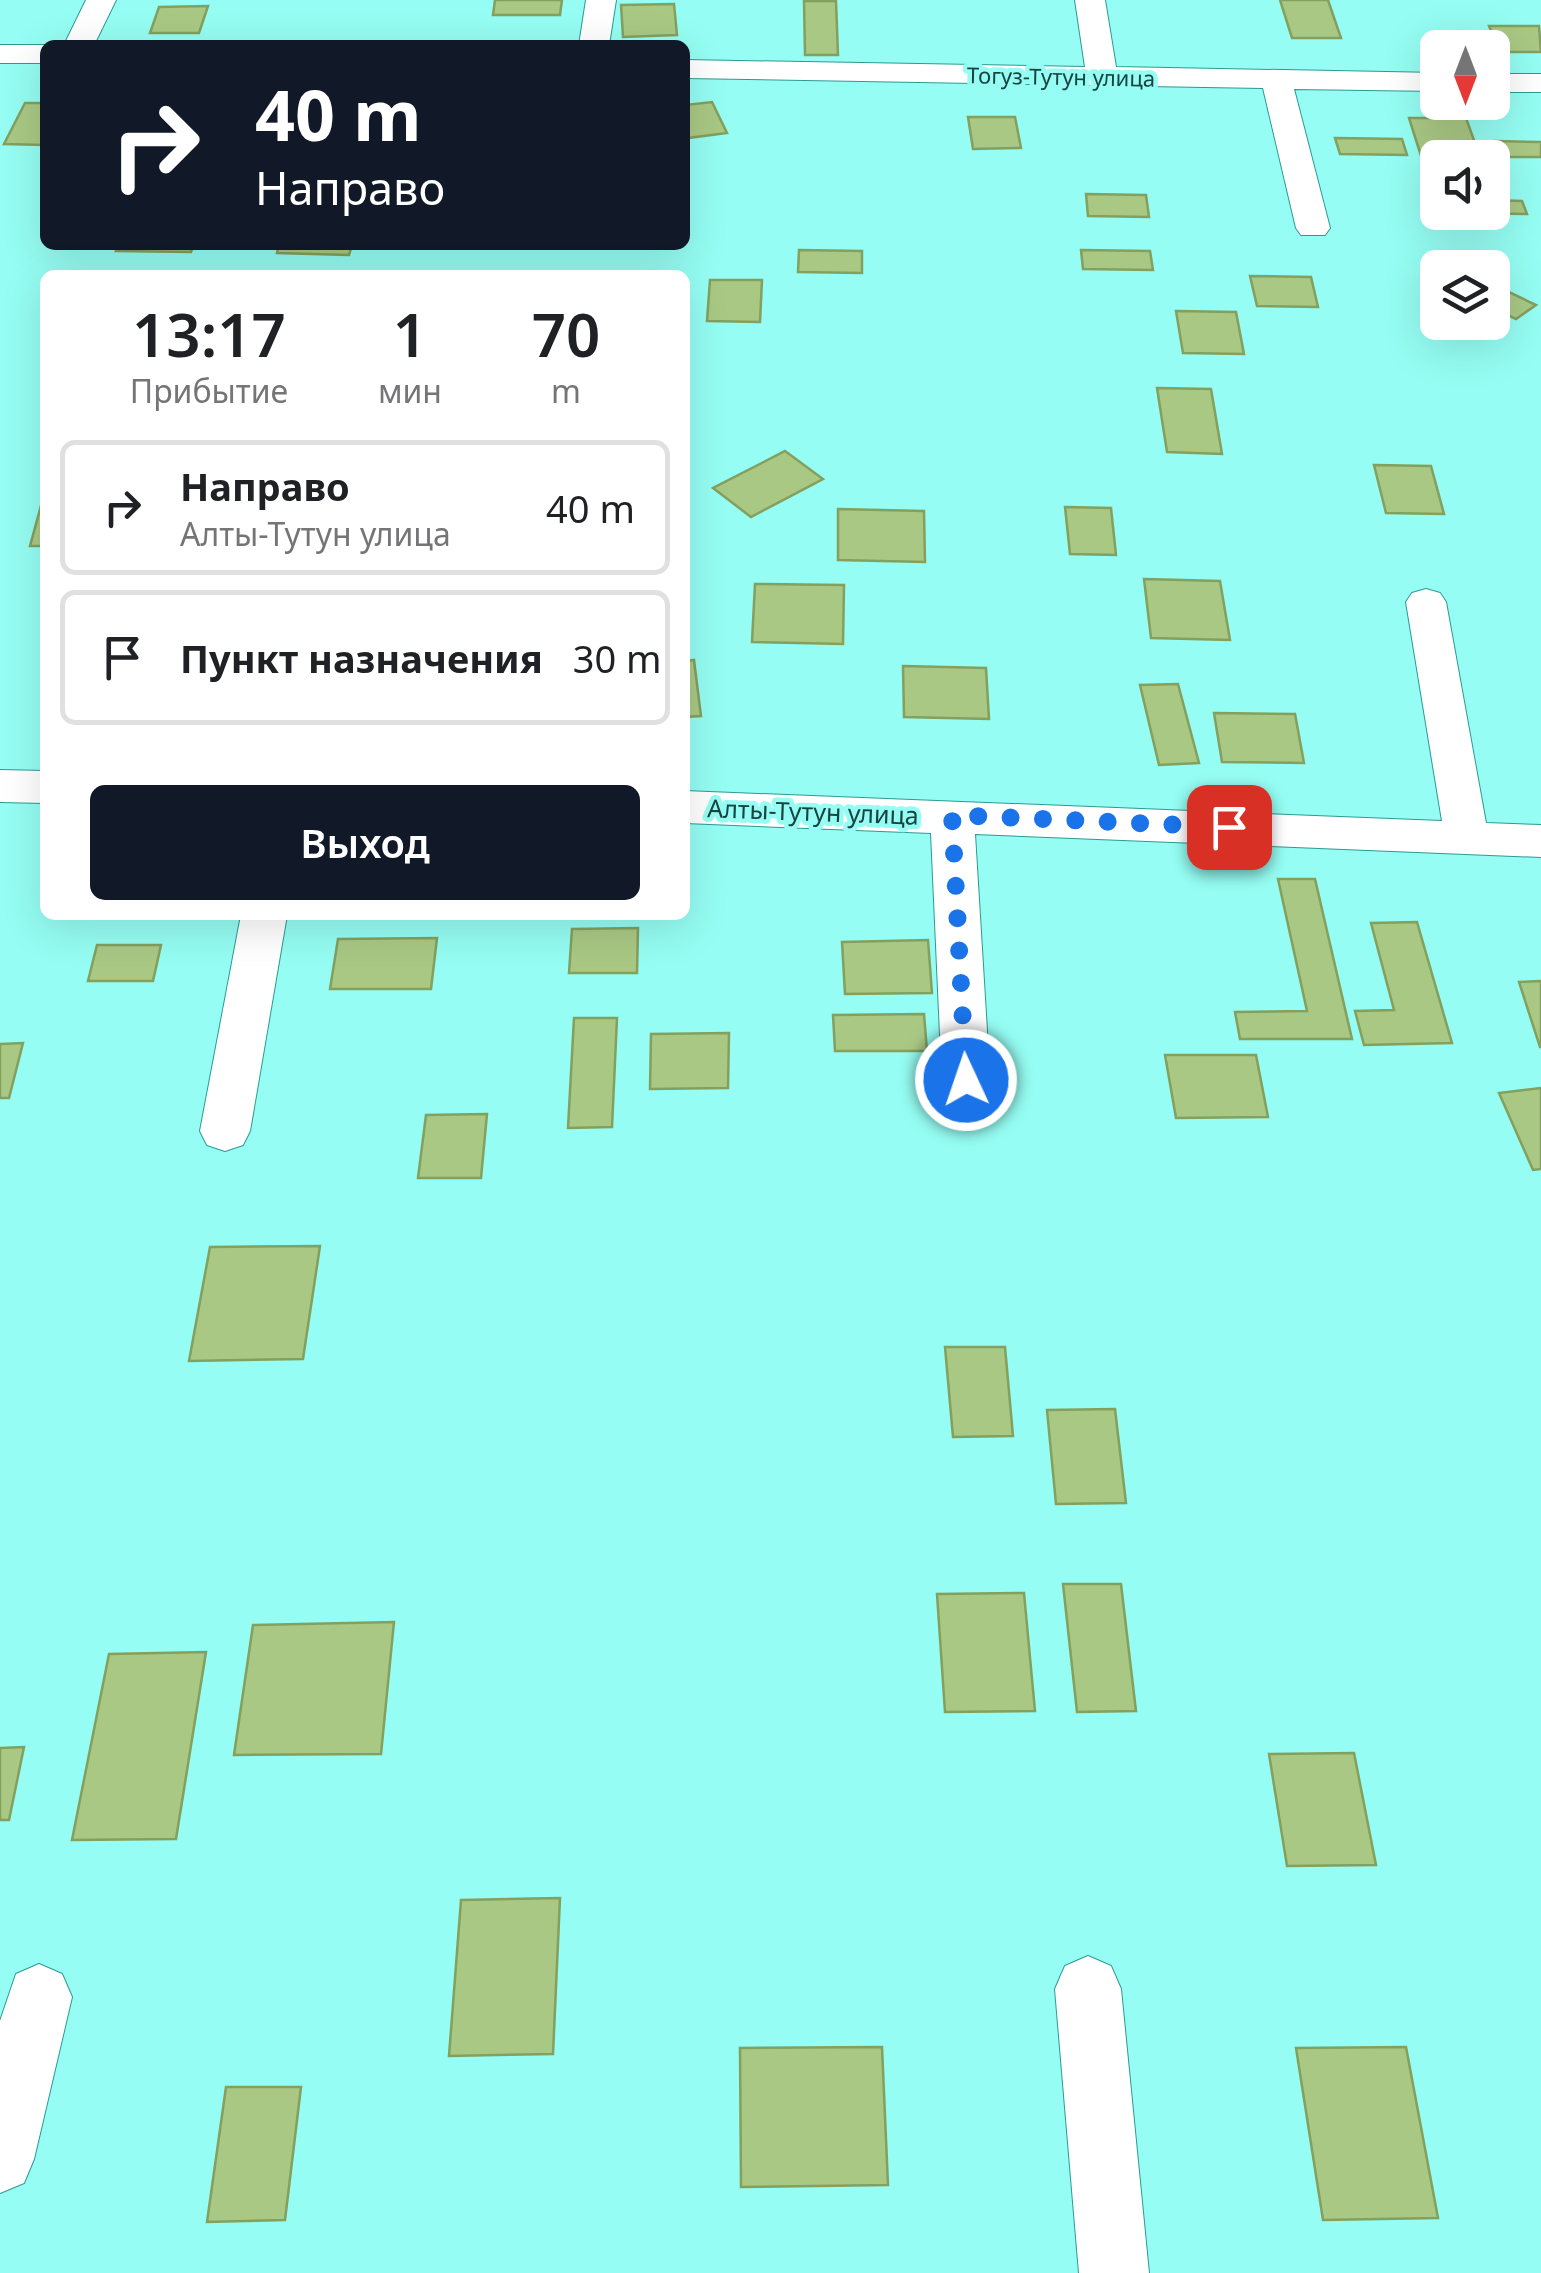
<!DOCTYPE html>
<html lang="ru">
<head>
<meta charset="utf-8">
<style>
	body { margin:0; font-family:"Noto Sans",sans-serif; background:#f6f6f6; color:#202124; height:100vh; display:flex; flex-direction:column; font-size:38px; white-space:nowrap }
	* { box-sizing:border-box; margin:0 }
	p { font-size:32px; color:#757577 }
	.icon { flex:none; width:55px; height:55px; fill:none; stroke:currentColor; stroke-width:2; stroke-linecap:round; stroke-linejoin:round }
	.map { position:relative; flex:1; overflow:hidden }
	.panel { position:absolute; left:40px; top:270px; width:650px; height:650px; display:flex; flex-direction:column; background:#fff; border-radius:15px; box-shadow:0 10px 40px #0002 }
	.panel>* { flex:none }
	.banner { position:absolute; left:40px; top:40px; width:650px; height:210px; border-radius:15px; box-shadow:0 10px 40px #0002; background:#111827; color:#fff; overflow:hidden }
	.needle { width:65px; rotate:180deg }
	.fabs { position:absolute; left:1420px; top:30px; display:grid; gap:20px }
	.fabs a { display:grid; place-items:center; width:90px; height:90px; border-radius:15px; background:#fff; box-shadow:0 10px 40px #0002; font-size:50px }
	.pin { position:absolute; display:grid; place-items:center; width:85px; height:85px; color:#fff; margin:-42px; border-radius:20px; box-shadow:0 5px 15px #0006 }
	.me { position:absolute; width:110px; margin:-55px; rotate:357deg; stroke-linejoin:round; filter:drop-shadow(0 0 8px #0008) }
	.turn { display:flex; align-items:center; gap:35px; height:210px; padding:0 50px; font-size:45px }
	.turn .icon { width:130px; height:130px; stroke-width:2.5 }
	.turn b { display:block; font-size:70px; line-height:85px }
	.eta { display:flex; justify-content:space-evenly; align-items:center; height:170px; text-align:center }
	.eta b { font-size:60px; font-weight:600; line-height:70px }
	.button { display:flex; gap:20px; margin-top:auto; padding:20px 50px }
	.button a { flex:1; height:115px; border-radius:15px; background:#111827; color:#fff; font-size:40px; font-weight:600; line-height:115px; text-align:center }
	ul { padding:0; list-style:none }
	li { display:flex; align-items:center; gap:30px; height:135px; margin:0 20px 15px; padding:0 30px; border:5px solid #e0e0e0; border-radius:15px }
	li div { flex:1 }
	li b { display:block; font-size:38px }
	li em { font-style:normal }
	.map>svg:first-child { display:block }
	.building { fill:#a9c884; stroke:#83a05e; stroke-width:2.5 }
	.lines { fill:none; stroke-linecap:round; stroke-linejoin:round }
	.minor-casing { stroke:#2a9b94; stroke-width:2 }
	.minor { fill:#fff; fill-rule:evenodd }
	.route { stroke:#1a73e8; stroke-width:18; stroke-dasharray:0 32.4 }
	.labels { text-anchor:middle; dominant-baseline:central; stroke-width:9; stroke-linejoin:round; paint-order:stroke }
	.far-street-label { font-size:22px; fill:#174441; stroke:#95fdf3 }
	.street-label { font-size:25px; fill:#174441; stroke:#95fdf3 }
</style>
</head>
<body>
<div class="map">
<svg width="1541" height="2273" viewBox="0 0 1541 2273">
	<rect width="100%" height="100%" fill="#95fdf3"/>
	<g class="building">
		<polygon points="495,0 562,0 560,15 493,15"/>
		<polygon points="1280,0 1328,0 1341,38 1292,38"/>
		<polygon points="804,1 836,1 838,55 805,55"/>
		<polygon points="674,4 677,35 623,37 621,5"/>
		<polygon points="208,6 199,33 150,33 159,7"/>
		<polygon points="1489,26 1539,26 1541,52 1500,52"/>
		<polygon points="712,102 727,133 688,138 685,105"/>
		<polygon points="25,103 45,103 45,145 4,144"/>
		<polygon points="968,117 1015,117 1021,148 973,149"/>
		<polygon points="1409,118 1466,118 1480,157 1421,156"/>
		<polygon points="1335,138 1402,139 1407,155 1340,154"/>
		<polygon points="1495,141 1541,142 1541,157 1501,157"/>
		<polygon points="1086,194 1146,195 1149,217 1088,216"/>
		<polygon points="1492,200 1522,201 1527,214 1461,213 1492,212"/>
		<polygon points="119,245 194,245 191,252 116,251"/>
		<polygon points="279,245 352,245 349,255 277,253"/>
		<polygon points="799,250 862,251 862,273 798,272"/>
		<polygon points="1081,250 1150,251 1153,270 1083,269"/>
		<polygon points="1250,276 1311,277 1318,307 1257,306"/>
		<polygon points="710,280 762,280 760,322 707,321"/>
		<polygon points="1492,284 1536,305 1516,319 1492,308"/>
		<polygon points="1176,311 1236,312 1244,354 1183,353"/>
		<polygon points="1157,388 1211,389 1222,454 1167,452"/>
		<polygon points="785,451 823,479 751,517 713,488"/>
		<polygon points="1374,465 1431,466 1444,514 1386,513"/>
		<polygon points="45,491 45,546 30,546"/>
		<polygon points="1065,507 1111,508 1116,555 1070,554"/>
		<polygon points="838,509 924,511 925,562 838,560"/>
		<polygon points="1144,579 1220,581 1230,640 1151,638"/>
		<polygon points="755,584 844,585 843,644 752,642"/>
		<polygon points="694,660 701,716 685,717 685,661"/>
		<polygon points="903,666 986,668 989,719 904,717"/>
		<polygon points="1178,684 1199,763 1159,765 1140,685"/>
		<polygon points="1214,713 1295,714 1304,763 1222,762"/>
		<polygon points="1278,879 1315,879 1352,1039 1240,1039 1235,1012 1307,1011"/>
		<polygon points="1417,922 1452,1043 1364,1045 1355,1011 1394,1010 1371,923"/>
		<polygon points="638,928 637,973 569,973 572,929"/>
		<polygon points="437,938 431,989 330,989 338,939"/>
		<polygon points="928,940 932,993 845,994 842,942"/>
		<polygon points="97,945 161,945 153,981 88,981"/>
		<polygon points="1541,981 1541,1047 1540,1047 1519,982"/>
		<polygon points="924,1014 927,1051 835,1051 833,1015"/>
		<polygon points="574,1018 617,1018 612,1127 568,1128"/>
		<polygon points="729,1033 728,1088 650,1089 651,1034"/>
		<polygon points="23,1043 9,1098 0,1098 0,1044"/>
		<polygon points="1165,1055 1256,1055 1268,1117 1176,1118"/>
		<polygon points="1541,1088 1541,1169 1533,1170 1499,1093"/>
		<polygon points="487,1114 481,1178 418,1178 426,1115"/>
		<polygon points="320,1246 303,1359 189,1361 210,1247"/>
		<polygon points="945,1347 1005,1347 1013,1436 953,1437"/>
		<polygon points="1115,1409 1126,1503 1056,1504 1047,1410"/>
		<polygon points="1063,1584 1121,1584 1136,1711 1077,1712"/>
		<polygon points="1024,1593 1035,1711 945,1712 937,1594"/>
		<polygon points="394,1622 381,1754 234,1755 253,1625"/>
		<polygon points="206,1652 176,1839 72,1840 109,1654"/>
		<polygon points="24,1747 9,1820 0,1820 0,1748"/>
		<polygon points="1354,1753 1376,1865 1287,1866 1269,1754"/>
		<polygon points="560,1898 553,2054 449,2056 461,1900"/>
		<polygon points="882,2047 888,2185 741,2187 740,2048"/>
		<polygon points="1406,2047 1438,2218 1323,2220 1296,2048"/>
		<polygon points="226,2087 301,2087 285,2220 207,2222"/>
	</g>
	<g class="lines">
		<g class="minor-casing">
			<g id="minor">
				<polygon points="86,0 116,0 94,45 64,45"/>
				<polygon points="586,0 616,0 609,45 579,45"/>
				<polygon points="1075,0 1105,0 1116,67 1438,73 1438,91 1294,89 1330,228 1325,235 1301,235 1296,228 1263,88 685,78 685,60 1085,67"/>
				<rect x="0" y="45" width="45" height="18"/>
				<rect x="1492" y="74" width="49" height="18"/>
				<polygon points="1426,589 1440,593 1446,602 1486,823 1541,825 1541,857 975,834 990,1080 983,1094 966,1100 949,1094 942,1080 931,833 685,823 685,791 1442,821 1406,602 1412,593"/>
				<polygon points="0,770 45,771 45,803 0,802"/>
				<polygon points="241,915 287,915 250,1131 243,1145 225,1151 207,1145 200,1131"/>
				<polygon points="1088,1956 1111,1966 1121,1989 1149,2273 1079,2273 1055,1989 1065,1966"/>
				<polygon points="39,1964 62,1974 72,1997 34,2159 24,2183 0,2193 0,2021 16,1974"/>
			</g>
		</g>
		<use href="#minor" class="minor"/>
	</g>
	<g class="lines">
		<polyline class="route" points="966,1080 952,815 1229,827"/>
	</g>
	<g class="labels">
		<g class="far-street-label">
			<text transform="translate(1061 76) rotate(1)">Тогуз-Тутун улица</text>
		</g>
		<g class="street-label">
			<text transform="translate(813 811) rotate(2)">Алты-Тутун улица</text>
		</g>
	</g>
</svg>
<div class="fabs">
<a><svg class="needle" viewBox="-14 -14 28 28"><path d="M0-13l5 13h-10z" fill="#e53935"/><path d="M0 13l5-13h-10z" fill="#757577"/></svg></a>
<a><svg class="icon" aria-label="sound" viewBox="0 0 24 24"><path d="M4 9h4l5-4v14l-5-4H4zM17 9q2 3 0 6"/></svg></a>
<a><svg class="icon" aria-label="layers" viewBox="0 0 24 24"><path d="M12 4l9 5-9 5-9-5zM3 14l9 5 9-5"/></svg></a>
</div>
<div class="pin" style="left:1229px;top:827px;background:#d93025"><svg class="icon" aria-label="arrive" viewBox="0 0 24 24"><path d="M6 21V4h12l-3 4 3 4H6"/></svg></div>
<svg class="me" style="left:966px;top:1080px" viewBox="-20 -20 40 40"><circle r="17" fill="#1a73e8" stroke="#fff" stroke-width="3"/><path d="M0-11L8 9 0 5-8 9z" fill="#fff"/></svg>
<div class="banner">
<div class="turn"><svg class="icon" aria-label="right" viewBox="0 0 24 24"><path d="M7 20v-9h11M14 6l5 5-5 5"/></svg><div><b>40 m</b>Направо</div></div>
</div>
<section class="panel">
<div class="eta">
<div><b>13:17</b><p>Прибытие</p></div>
<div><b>1</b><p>мин</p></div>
<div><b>70</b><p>m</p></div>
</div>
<ul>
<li><svg class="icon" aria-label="right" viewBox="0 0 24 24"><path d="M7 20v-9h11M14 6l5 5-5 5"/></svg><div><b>Направо</b><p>Алты-Тутун улица</p></div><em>40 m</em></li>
<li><svg class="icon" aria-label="arrive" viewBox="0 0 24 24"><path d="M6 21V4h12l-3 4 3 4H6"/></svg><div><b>Пункт назначения</b></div><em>30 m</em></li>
</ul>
<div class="button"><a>Выход</a></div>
</section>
</div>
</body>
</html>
